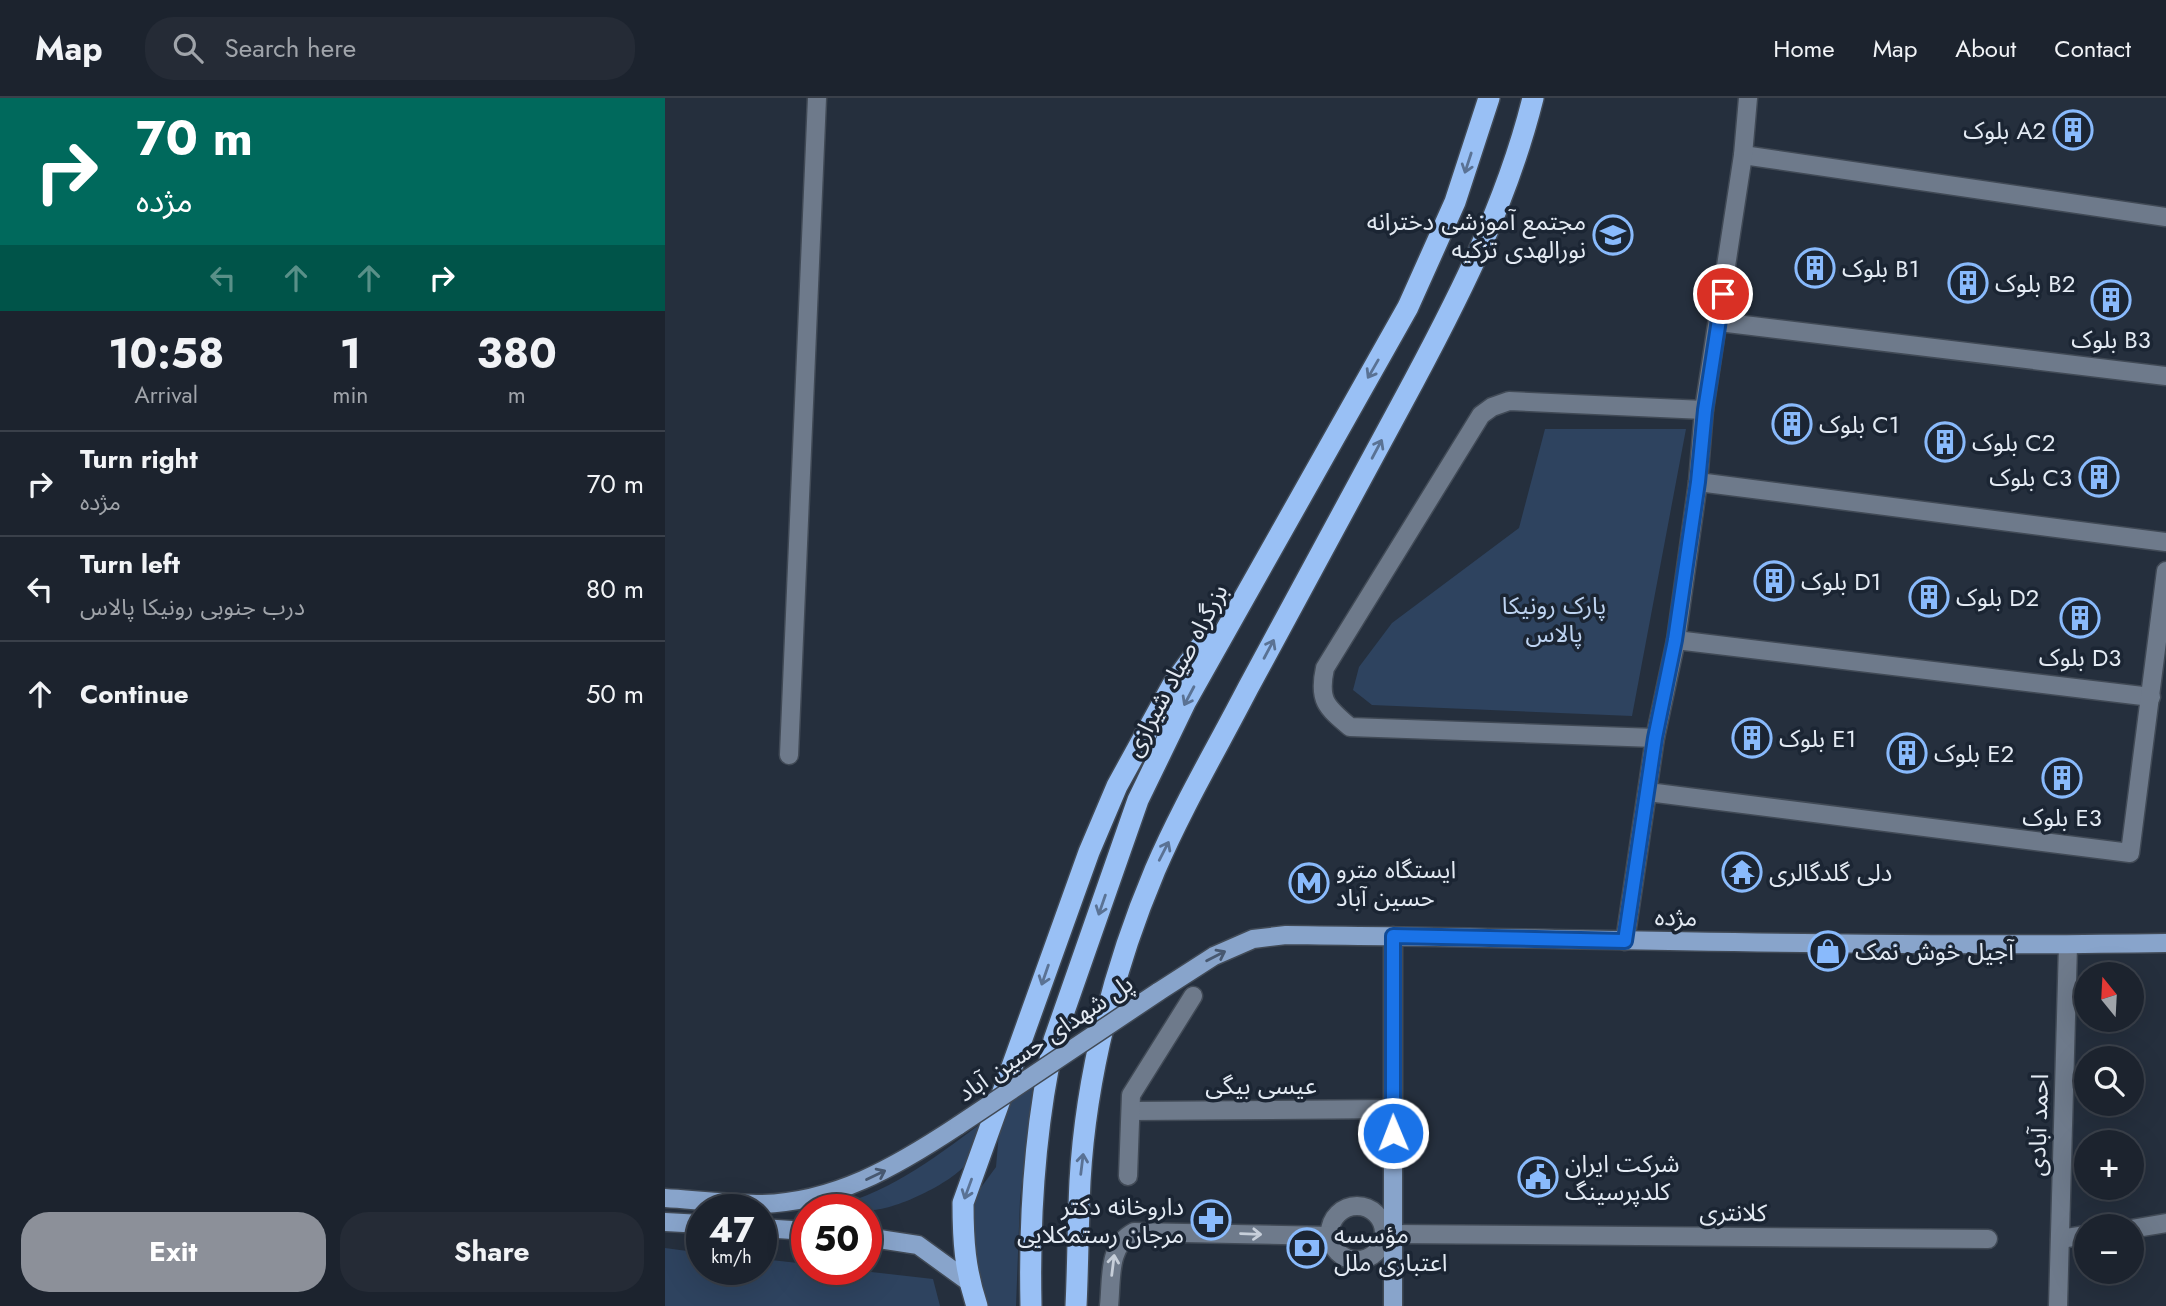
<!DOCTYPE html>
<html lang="en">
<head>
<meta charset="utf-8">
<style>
	body { margin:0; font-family:Jost,"Noto Sans Arabic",sans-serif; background:#252b36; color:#f1f3f6; height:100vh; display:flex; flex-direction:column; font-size:26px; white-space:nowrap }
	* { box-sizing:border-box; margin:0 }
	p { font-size:23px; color:#a0a4aa }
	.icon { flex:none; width:38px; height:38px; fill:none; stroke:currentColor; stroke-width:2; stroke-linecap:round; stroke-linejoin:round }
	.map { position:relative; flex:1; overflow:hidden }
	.side { display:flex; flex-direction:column; background:#1c232e; width:665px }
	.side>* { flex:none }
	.guide { background:#00695c; color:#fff; overflow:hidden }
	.needle { width:46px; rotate:342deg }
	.tools { position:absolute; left:1409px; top:864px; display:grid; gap:14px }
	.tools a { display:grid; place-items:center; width:70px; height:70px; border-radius:50%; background:#1c232e; box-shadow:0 7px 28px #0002,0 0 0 2px #3a404a; font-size:35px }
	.speed { position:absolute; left:21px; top:1096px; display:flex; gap:14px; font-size:35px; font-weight:700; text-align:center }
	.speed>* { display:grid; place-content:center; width:91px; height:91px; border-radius:50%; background:#1c232e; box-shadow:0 7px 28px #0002,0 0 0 2px #3a404a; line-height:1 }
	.speed small { font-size:18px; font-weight:400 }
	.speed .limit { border:10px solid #d22; background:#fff; color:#111 }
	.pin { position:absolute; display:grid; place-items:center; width:60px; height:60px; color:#fff; margin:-30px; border:4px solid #fff; border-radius:50%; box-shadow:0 2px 7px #0007 }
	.me { position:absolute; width:77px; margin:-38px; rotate:359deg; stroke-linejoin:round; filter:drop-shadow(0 0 5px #0008) }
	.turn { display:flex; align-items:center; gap:24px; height:147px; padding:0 21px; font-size:32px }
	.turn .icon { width:91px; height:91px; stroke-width:2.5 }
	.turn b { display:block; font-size:49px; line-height:60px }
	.lanes { display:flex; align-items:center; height:66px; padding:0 21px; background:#0003; justify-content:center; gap:35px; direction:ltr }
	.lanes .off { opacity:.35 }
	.eta { display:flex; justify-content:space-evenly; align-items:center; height:119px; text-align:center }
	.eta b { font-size:42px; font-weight:700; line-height:49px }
	.primary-button { display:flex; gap:14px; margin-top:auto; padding:14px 21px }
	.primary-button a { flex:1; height:80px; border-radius:28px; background:#8c9099; color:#fff; font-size:28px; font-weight:700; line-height:80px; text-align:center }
	.primary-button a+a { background:#252b36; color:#f1f3f6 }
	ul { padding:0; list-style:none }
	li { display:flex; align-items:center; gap:21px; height:105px; padding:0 21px; border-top:2px solid #3a404a }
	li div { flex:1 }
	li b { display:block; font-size:26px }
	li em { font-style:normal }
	header { display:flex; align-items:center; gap:42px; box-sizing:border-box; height:98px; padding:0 35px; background:#1c232e; border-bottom:2px solid #3a404a }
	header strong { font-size:33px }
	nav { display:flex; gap:38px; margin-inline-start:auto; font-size:24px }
	.search { width:490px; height:63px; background:#252b36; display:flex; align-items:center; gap:18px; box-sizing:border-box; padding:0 24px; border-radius:28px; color:#a0a4aa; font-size:26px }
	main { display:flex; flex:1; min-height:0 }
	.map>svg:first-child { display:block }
	.green { fill:#2e435f }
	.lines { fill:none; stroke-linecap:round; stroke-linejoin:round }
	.minor-casing { stroke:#414a56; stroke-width:21 }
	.major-casing { stroke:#414a56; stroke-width:21 }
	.highway-casing { stroke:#414a56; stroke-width:24 }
	.minor { stroke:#6e7a8b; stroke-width:18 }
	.major { stroke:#88a4cb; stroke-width:18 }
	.highway { stroke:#99c0f5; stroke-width:21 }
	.major-bridge-casing { stroke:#414a56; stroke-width:21; stroke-linecap:butt }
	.major-bridge { stroke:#88a4cb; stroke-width:18 }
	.oneway { stroke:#5a7294 }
	.oneway2 { stroke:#475870 }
	.oneway3 { stroke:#c6ced9 }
	.route-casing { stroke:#114b97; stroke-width:18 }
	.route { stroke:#1a73e8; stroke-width:12 }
	.labels { text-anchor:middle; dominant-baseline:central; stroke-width:7; stroke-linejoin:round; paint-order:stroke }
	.poi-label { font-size:24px; fill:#e3eaf3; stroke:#1b2533; text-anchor:start }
	.park-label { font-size:24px; fill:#bdd3f1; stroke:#1b2533 }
	.street-label { font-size:24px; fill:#e3eaf3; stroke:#1b2533 }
</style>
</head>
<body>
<header>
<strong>Map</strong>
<div class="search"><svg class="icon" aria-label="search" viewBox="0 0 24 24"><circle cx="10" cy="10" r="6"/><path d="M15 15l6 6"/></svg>Search here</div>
<nav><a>Home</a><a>Map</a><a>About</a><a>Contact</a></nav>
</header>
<main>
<section class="side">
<div class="guide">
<div class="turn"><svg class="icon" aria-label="right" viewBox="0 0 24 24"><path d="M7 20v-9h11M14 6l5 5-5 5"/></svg><div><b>70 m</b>مژده</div></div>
<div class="lanes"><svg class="icon off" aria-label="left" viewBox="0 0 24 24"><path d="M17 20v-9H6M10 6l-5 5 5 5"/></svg><svg class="icon off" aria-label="ahead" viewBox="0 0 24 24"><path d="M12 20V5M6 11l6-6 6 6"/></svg><svg class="icon off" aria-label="ahead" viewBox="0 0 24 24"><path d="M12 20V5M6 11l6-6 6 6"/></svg><svg class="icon" aria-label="right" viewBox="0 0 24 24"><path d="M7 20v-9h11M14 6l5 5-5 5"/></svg></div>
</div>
<div class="eta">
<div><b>10:58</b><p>Arrival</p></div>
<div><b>1</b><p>min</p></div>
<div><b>380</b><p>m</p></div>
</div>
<ul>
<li><svg class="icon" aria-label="right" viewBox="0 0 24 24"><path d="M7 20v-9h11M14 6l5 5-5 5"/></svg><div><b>Turn right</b><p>مژده</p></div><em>70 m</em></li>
<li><svg class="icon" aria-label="left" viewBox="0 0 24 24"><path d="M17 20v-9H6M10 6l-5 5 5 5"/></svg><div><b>Turn left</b><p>درب جنوبی رونیکا پالاس</p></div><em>80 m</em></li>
<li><svg class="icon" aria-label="ahead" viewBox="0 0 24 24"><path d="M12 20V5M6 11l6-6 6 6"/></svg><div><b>Continue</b></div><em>50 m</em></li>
</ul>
<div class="primary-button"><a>Exit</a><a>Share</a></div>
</section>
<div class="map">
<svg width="1501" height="1208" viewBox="0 0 1501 1208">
	<rect width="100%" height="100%" fill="#252f3d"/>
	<g class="green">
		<polygon points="880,331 1021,331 967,618 707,607 688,592 694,569 727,525 854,430"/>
		<polygon points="368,988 355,1102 351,1208 320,1208 306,1167 309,1099 331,1069 336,1011"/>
		<path d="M315,1026C312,1037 310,1052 304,1062C292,1083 229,1113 205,1112C192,1112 173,1111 158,1111C219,1098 266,1063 315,1026Z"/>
		<polygon points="0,1150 37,1155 37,1171 96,1171 96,1161 142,1166 142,1171 180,1171 268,1181 275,1208 0,1208"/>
	</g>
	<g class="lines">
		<g class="minor-casing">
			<g id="minor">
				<polyline points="1078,57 1501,119"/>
				<polyline points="1054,224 1501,278"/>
				<polyline points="1033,384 1501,444"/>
				<polyline points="1011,542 1486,599"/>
				<path d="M990,640L685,629C661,609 653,602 660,570L816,317L827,309L844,303L1039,312"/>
				<polyline points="124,657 152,0"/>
				<polyline points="983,694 1465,755 1501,473"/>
				<polyline points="960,843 990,640 1011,542 1033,384 1039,312 1078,57 1083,0"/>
				<polyline points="466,1013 728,1011"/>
				<polyline points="463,1078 466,997 528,898"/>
				<circle cx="692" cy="1135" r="27"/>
				<polyline points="1466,1131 1501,1125"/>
				<polyline points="729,1136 1323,1141"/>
				<polyline points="1395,1141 1421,1137"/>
				<path d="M444,1208C447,1181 442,1148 469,1134L665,1138"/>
				<polyline points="1393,1208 1403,847"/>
			</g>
		</g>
		<g class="major-casing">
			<g id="major">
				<polyline points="728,838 728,1208"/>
				<path d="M493,894L549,858L588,841L621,837C914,840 1208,850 1501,845"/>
				<path d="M0,1100C30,1102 61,1105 91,1106C168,1106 232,1068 294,1027"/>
				<polyline points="0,1124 37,1126"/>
				<polyline points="96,1130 142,1133"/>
				<polyline points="201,1139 253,1147 304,1184"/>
			</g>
		</g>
		<g class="highway-casing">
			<g id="highway">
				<path d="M312,1208C300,1172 298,1143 298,1105L424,754L452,688L507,588L545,536"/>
				<path d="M366,1208C364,1120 370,1028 389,942L473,702L521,603L743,209L790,104L824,0"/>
				<path d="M411,1208C413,1166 413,1125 415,1083C421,977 449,869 490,772C517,709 552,650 583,590C634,496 685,401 736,307C789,209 841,109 868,0"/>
			</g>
		</g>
		<use href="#minor" class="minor"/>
		<use href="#major" class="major"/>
		<use href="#highway" class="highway"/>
		<g class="major-bridge-casing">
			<polyline id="major-bridge" points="294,1027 493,894"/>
		</g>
		<use href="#major-bridge" class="major-bridge"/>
	</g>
	<defs><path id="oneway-shaft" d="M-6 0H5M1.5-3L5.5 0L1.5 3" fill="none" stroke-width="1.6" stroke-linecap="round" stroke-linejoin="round" transform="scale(1.75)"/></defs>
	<g class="oneway">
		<use href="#oneway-shaft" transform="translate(803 65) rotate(108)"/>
		<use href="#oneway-shaft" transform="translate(708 271) rotate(120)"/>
		<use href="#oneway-shaft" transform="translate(712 351) rotate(-62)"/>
		<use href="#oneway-shaft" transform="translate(604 551) rotate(-62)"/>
		<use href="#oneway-shaft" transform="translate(524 598) rotate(118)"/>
		<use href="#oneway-shaft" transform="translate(499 753) rotate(-63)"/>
		<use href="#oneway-shaft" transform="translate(437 807) rotate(109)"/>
		<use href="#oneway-shaft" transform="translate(380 877) rotate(109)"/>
		<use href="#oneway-shaft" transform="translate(417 1066) rotate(-83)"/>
		<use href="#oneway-shaft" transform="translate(303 1091) rotate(110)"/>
	</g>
	<g class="oneway2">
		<use href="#oneway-shaft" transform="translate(551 858) rotate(-27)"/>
		<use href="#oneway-shaft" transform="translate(211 1077) rotate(-26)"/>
	</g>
	<g class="oneway3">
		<use href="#oneway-shaft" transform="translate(586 1136) rotate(2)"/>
		<use href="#oneway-shaft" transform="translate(448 1167) rotate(-83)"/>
	</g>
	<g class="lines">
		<g class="route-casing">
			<polyline id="route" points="728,1035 728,838 960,843 990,640 1010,542 1033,384 1040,312 1058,196"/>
		</g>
		<use href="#route" class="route"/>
	</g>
	<defs>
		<g id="building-ring" transform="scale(2.0125)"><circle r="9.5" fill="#1b2533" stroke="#89bafc" stroke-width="1.5"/><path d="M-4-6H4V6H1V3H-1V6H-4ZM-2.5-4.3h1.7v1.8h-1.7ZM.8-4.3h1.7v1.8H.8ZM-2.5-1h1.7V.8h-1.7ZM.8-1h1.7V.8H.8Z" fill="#89bafc"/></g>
		<g id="school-ring" transform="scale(2.0125)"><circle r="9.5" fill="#1b2533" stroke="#89bafc" stroke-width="1.5"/><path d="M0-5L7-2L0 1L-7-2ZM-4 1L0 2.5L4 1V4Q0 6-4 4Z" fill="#89bafc"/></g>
		<g id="temple-ring" transform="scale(2.0125)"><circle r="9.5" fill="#1b2533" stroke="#89bafc" stroke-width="1.5"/><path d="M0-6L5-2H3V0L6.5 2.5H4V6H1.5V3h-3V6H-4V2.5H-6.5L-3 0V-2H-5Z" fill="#89bafc"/></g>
		<g id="metro-ring" transform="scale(2.0125)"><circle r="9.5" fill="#1b2533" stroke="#89bafc" stroke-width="1.5"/><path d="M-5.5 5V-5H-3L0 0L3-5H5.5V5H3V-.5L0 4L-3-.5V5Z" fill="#89bafc"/></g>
		<g id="shop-ring" transform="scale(2.0125)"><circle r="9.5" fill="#1b2533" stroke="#89bafc" stroke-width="1.5"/><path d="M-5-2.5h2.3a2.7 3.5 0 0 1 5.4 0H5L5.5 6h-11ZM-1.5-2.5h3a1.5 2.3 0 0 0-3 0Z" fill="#89bafc"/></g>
		<g id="civic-ring" transform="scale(2.0125)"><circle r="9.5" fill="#1b2533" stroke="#89bafc" stroke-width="1.5"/><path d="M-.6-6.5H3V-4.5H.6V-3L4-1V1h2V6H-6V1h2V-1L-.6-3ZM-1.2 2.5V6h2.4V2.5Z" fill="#89bafc"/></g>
		<g id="pharmacy-ring" transform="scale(2.0125)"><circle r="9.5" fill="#1b2533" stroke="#89bafc" stroke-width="1.5"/><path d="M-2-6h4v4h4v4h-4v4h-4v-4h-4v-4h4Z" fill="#89bafc"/></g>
		<g id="bank-ring" transform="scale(2.0125)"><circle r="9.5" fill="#1b2533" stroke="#89bafc" stroke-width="1.5"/><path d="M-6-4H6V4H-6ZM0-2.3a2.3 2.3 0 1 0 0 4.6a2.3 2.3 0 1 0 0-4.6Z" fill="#89bafc"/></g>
	</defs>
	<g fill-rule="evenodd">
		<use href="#building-ring" x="1408" y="32"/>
		<use href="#school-ring" x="948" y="137"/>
		<use href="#building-ring" x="1150" y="170"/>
		<use href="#building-ring" x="1303" y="185"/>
		<use href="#building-ring" x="1446" y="202"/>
		<use href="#building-ring" x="1127" y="326"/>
		<use href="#building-ring" x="1280" y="344"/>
		<use href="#building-ring" x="1434" y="379"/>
		<use href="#building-ring" x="1109" y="483"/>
		<use href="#building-ring" x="1264" y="499"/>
		<use href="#building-ring" x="1415" y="520"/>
		<use href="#building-ring" x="1087" y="640"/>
		<use href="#building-ring" x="1242" y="655"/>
		<use href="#building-ring" x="1397" y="680"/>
		<use href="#temple-ring" x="1077" y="774"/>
		<use href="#metro-ring" x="644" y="785"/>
		<use href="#shop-ring" x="1163" y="853"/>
		<use href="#civic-ring" x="873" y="1079"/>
		<use href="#pharmacy-ring" x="546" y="1122"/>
		<use href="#bank-ring" x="642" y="1150"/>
	</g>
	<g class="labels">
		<g class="poi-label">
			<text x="1381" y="32" text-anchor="end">بلوک A2</text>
			<text x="921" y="123" text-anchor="end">مجتمع آموزشی دخترانه<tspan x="921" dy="28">نورالهدی تزکیه</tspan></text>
			<text x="1177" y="170">بلوک B1</text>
			<text x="1330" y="185">بلوک B2</text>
			<text x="1446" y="241" text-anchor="middle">بلوک B3</text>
			<text x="1154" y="326">بلوک C1</text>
			<text x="1307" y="344">بلوک C2</text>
			<text x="1407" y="379" text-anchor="end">بلوک C3</text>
			<text x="1136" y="483">بلوک D1</text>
			<text x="1291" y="499">بلوک D2</text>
			<text x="1415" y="559" text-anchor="middle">بلوک D3</text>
			<text x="1114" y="640">بلوک E1</text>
			<text x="1269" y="655">بلوک E2</text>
			<text x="1397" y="719" text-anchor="middle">بلوک E3</text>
			<text x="671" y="771">ایستگاه مترو<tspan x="671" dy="28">حسین آباد</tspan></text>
			<text x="1104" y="774">دلی گلدگالری</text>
			<text x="1190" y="853">آجیل خوش نمک</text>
			<text x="900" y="1065">شرکت ایران<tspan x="900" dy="28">کلدپرسینگ</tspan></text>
			<text x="519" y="1108" text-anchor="end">داروخانه دکتر<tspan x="519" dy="28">مرجان رستمکلایی</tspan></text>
			<text x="669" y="1136">مؤسسه<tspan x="669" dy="28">اعتباری ملل</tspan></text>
		</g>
		<g class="park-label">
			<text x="889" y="507">پارک رونیکا<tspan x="889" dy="28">پالاس</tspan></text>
		</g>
		<g class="street-label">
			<text transform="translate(511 572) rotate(-62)">بزرگراه صیاد شیرازی</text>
			<text transform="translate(1011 819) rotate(1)">مژده</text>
			<text transform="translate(380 940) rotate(-34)">پل شهدای حسین آباد</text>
			<text x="596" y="987">عیسی بیگی</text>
			<text transform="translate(1373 1027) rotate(-88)">احمد آبادی</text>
			<text transform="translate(1068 1114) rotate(1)">کلانتری</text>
		</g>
	</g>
</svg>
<div class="tools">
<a><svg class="needle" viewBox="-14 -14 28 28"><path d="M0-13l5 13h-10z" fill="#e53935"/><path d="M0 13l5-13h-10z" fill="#a0a4aa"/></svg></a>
<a><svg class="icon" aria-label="search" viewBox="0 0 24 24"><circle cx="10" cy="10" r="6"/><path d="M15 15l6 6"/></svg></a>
<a>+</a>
<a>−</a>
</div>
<div class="speed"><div>47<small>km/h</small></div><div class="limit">50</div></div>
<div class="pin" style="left:1058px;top:196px;background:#d93025"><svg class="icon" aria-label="arrive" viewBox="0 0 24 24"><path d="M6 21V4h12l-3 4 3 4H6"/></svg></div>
<svg class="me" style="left:728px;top:1035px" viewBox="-20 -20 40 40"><circle r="17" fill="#1a73e8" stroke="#fff" stroke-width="3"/><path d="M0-11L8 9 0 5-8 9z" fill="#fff"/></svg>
</div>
</main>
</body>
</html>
